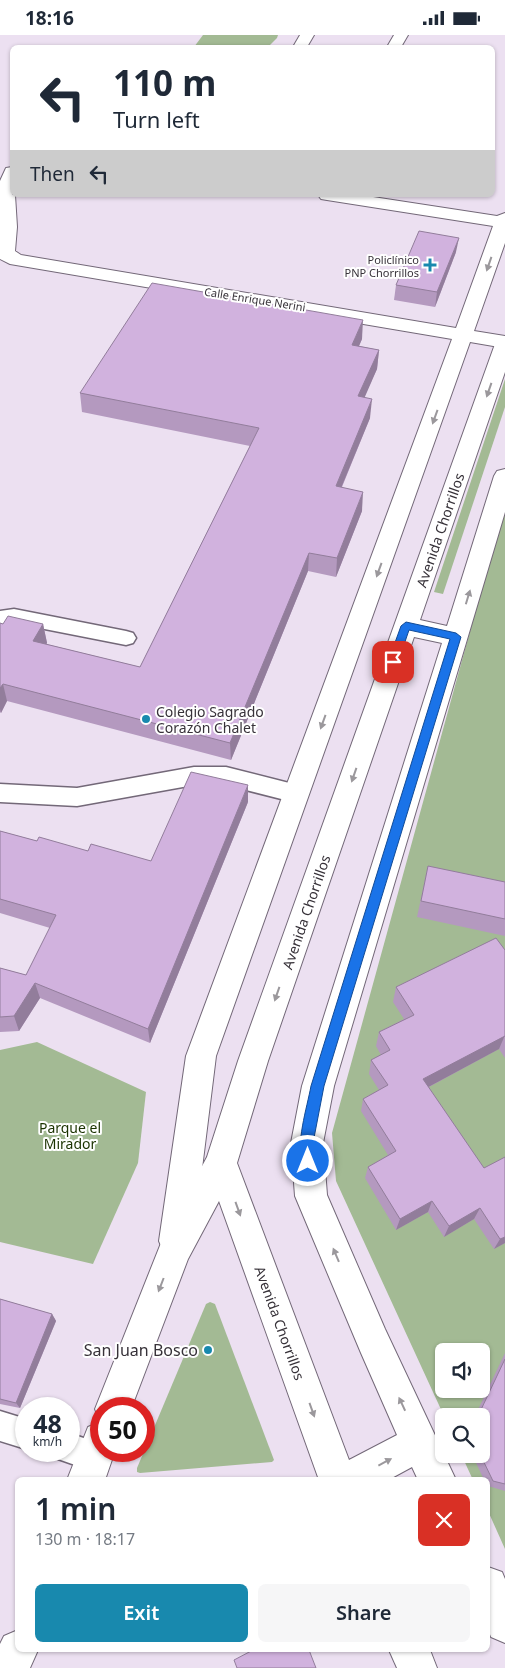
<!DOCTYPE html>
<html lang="en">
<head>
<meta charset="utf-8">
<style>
	body { margin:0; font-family:"Noto Sans",sans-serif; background:#f6f6f7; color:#1f2937; height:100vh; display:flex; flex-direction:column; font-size:19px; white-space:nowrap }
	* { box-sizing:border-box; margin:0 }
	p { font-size:16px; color:#747a83 }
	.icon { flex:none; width:28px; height:28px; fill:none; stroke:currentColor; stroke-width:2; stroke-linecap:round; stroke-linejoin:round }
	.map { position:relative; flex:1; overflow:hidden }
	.drawer { position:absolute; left:15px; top:1442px; width:475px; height:175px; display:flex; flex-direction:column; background:#fff; border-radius:8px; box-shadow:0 1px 4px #0004 }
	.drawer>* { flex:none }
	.hud { position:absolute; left:10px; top:10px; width:485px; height:152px; border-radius:8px; box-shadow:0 1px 4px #0004; background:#fff; color:#1f2937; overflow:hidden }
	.controls { position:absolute; left:435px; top:1308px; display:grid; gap:10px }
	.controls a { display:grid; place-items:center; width:55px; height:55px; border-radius:8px; background:#fff; box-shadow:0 1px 4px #0004; font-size:25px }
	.speed { position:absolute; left:15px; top:1362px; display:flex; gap:10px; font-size:25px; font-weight:700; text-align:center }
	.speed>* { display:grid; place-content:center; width:65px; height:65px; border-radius:50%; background:#fff; box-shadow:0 1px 4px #0004; line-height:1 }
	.speed small { font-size:12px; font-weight:400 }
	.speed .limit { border:8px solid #d22; background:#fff; color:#111 }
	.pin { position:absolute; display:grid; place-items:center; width:42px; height:42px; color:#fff; margin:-21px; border-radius:10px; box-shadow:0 2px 8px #0006 }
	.me { position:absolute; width:55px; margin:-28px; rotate:0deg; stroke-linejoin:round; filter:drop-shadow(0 0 4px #0008) }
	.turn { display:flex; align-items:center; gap:18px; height:105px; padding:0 20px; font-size:22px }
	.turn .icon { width:65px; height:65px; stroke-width:2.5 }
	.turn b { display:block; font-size:35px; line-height:42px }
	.then { display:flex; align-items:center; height:48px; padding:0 20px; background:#0003; gap:10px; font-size:19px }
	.round { display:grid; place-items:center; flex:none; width:52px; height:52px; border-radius:8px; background:#f6f6f7 }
	.head { display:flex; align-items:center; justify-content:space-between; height:85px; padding:0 20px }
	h1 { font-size:30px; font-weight:600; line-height:38px }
	.primary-button { display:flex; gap:10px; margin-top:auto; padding:10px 20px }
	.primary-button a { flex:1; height:58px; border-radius:8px; background:#1889ae; color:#fff; font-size:20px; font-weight:600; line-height:58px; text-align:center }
	.primary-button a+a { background:#f6f6f7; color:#1f2937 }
	.status { display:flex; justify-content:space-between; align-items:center; height:35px; padding:0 25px; background:#fff; direction:ltr }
	.status svg { height:14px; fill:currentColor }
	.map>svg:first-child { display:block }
	.green { fill:#a3ba94; fill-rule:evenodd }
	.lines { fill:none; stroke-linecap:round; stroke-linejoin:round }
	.lane-casing { stroke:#736878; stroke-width:3 }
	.street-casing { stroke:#736878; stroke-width:2 }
	.secondary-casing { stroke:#736878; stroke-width:2 }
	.lane { fill:#fff; fill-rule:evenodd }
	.street { fill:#fff; fill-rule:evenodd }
	.secondary { fill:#fff; fill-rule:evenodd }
	.wall { fill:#b499bf }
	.shaded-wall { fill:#927d9b }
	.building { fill:#d1b2de; stroke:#927d9b }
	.oneway { fill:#9b989c }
	.route { fill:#1a73e8; stroke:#114b97 }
	.poi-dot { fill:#1889ae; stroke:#fff; stroke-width:2 }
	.labels { text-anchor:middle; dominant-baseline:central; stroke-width:4; stroke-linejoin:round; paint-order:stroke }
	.far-poi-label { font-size:11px; fill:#373239; stroke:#fff; text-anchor:end }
	.far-street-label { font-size:11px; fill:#373239; stroke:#fff }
	.street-label { font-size:14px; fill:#373239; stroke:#fff }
	.poi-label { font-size:14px; fill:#373239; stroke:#fff; text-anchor:start }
	.park-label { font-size:14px; fill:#1b3301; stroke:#fff }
	.near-poi-label { font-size:16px; fill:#373239; stroke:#fff; text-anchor:end }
</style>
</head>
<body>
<div class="status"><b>18:16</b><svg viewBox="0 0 49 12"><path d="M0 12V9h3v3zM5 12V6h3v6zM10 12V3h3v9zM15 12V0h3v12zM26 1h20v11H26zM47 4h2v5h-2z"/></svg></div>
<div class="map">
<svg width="505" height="1633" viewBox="0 0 505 1633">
	<rect width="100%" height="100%" fill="#ece0f1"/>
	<g class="green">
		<polygon points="203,0 278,0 277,3 268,12 194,12"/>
		<polygon points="505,344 505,372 443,559 434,557"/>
		<path d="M505,469V1514L488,1476V1445H473L461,1419H481V1381H444L336,1146L332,1098ZM444,1316H481V1354H444Z"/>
		<polygon points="37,1007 146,1057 138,1128 93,1229 0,1207 0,1015"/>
		<polygon points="210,1267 215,1269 274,1425 272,1427 140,1438 137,1437 137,1433 206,1269"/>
	</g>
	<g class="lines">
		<g class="lane-casing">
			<g id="lane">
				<polygon points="14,574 126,596 133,598 136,603 133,608 126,610 14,588 0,590 0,576"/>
				<polygon points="194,732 226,732 297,750 305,753 308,759 305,765 297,768 226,750 194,750 77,771 0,767 0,749 77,753"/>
				<polygon points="0,1376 26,1384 26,1414 0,1406"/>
				<polygon points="69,1398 101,1409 101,1416 108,1416 110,1422 106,1433 95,1437 58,1424 55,1416 69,1416"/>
			</g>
		</g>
		<g class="street-casing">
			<g id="street">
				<polygon points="300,0 314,0 307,12 293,12"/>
				<polygon points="394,0 408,0 401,12 387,12"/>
				<polygon points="12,132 12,160 15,160 17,192 15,216 21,220 456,293 493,191 327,165 321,164 318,160 360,160 497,181 505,178 505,208 474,296 505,301 505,313 470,307 216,1021 193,1206 188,1218 176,1223 164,1218 159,1206 186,1021 452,304 10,229 0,224 0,146 6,133"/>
			</g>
		</g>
		<g class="secondary-casing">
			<g id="secondary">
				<path d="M505,303V337L420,585L447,591L494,441L497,436L505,434V477L334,1051L323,1108L327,1160L385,1294L456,1445H418L412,1432L388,1445H319L219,1166L188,1224L131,1374H101V1416H115L105,1445H67L88,1392L100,1387L95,1374L163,1203L207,1122L238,1026L495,309L498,305ZM414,602L442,608L302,1051L291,1108L295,1161L361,1318L397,1400L349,1425L237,1128L268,1026Z"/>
				<polygon points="488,1532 502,1537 505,1544 505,1608 491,1602 488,1594"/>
				<polygon points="18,1595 18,1615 38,1615 30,1633 0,1633 0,1609 4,1601"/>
				<polygon points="389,1615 430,1615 437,1633 397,1633"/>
			</g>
		</g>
		<use href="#lane" class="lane"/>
		<use href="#street" class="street"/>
		<use href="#secondary" class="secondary"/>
	</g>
	<g class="wall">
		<polygon points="456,217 435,272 394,265 396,250"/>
		<polygon points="362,304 359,311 379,315 377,334 364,362 370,383 342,452 362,476 336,542 308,536 231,725 7,666 1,678 0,677 0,588 3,589 43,589 47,608 46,609 140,632 250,411 82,377 80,358"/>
		<polygon points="248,767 150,1008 40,963 19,996 0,997 0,933 26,940 50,893 0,878 0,796 37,806 88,816 151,826"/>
		<polygon points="428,831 505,847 505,901 417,882"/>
		<polygon points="505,915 505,1023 499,1014 429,1052 505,1208 494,1214 474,1184 444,1202 428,1177 396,1195 365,1143 368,1132 388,1120 361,1076 363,1064 379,1055 369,1039 371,1025 381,1020 376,1011 379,997 404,984 393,967 396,952"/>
		<polygon points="0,1264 52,1279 56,1286 20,1373 0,1369"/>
		<polygon points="505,1318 505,1456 488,1451 488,1445 484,1445 472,1419 481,1419 481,1381 475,1381"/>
	</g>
	<g class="shaded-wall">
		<polygon points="459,203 456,217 435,272 437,257"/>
		<polygon points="363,285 362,304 351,329 352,310"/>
		<polygon points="379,315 377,334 357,380 358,361"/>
		<polygon points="372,364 370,383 334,470 336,451"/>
		<polygon points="363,457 362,476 336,542 337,523"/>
		<polygon points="309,518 308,536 231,725 230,708"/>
		<polygon points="43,589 47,608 37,624 33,606"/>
		<polygon points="3,649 7,666 1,678 0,674 0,653"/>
		<polygon points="248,750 248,767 150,1008 148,994"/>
		<polygon points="35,948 40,963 19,996 14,981"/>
		<polygon points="505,1000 499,1014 419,1057 423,1044"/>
		<polygon points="432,1166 428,1177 396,1195 400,1184"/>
		<polygon points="480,1173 474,1184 444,1202 449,1191"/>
		<polygon points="505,1202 505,1208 494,1214 500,1204"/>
		<polygon points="52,1279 56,1286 20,1373 16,1368"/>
	</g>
	<g class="building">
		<polygon points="419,196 459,203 437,257 396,250"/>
		<polygon points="152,248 363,285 352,310 379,315 358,361 372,364 336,451 363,457 337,523 309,518 230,708 3,649 0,653 0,588 3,589 8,581 43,589 33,606 140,632 259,393 80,358"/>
		<polygon points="191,737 248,750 148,994 35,948 14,981 0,982 0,933 26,940 56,880 0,864 0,796 37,806 39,802 88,816 91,809 151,826"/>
		<polygon points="428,831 505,847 505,884 421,866"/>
		<polygon points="496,903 505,915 505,1001 423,1044 484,1133 505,1122 505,1202 500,1204 480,1173 449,1191 432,1166 400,1184 368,1132 396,1116 363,1064 388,1050 371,1025 390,1015 379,997 414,980 396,952"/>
		<polygon points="0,1264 52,1279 16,1368 0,1364"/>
		<polygon points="505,1324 505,1449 493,1446 480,1419 481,1419 481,1381 478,1381"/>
		<polygon points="253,1615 309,1615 316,1633 237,1633 234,1625"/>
	</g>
	<defs><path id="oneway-solid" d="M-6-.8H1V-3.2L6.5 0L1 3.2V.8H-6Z" transform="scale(1.25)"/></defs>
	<g class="oneway">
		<use href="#oneway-solid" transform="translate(489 229) rotate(109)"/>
		<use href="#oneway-solid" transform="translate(489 355) rotate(109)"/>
		<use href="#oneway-solid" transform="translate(435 382) rotate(110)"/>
		<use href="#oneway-solid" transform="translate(379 535) rotate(110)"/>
		<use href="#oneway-solid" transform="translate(468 562) rotate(-73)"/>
		<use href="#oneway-solid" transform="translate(323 687) rotate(110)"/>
		<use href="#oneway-solid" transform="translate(354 740) rotate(109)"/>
		<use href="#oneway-solid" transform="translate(277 959) rotate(109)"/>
		<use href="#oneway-solid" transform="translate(238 1174) rotate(70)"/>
		<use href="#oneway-solid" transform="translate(336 1220) rotate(-113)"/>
		<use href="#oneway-solid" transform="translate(161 1250) rotate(111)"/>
		<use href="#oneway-solid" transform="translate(402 1369) rotate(-115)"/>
		<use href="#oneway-solid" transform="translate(312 1375) rotate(70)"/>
		<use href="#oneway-solid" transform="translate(385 1427) rotate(-28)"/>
	</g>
	<path class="route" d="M406,587L456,598L461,602L324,1051L313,1108L315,1126L313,1130L308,1132L303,1130C295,1109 307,1073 311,1051L450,604L409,595L397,630H390L388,627L401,591Z"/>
	<g class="poi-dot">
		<path d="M427.5 222.5h5v5h5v5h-5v5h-5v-5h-5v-5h5z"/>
		<circle cx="146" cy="684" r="5"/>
		<circle cx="208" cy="1315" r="5"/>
	</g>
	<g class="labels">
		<g class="far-poi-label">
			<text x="419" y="224">Policlínico<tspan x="419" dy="13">PNP Chorrillos</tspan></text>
		</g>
		<g class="far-street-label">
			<text transform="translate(255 264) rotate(9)">Calle Enrique Nerini</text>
		</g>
		<g class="street-label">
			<text transform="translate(440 495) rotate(-71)">Avenida Chorrillos</text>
			<text transform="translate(306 877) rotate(-71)">Avenida Chorrillos</text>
			<text transform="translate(280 1288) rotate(70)">Avenida Chorrillos</text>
		</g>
		<g class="poi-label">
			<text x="156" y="676">Colegio Sagrado<tspan x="156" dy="16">Corazón Chalet</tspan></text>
		</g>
		<g class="park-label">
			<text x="70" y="1092">Parque el<tspan x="70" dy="16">Mirador</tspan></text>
		</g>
		<g class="near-poi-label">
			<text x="198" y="1315">San Juan Bosco</text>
		</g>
	</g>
</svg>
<div class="controls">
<a><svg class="icon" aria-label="sound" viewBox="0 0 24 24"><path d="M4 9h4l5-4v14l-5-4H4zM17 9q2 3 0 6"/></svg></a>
<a><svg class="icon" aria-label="search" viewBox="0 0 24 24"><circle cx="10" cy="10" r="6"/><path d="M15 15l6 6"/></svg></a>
</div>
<div class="speed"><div>48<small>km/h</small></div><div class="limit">50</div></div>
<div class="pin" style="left:393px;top:627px;background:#d93025"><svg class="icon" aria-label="arrive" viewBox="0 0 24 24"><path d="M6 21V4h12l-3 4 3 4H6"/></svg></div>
<svg class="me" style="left:308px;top:1126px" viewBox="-20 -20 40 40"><circle r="17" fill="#1a73e8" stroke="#fff" stroke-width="3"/><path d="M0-11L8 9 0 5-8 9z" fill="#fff"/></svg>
<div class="hud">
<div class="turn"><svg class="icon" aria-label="left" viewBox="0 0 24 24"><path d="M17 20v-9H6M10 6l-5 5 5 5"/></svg><div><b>110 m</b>Turn left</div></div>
<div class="then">Then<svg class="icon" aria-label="left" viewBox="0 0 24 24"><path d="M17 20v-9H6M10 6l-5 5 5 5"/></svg></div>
</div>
<section class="drawer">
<div class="head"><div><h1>1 min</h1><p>130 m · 18:17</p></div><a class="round" style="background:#d93025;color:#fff"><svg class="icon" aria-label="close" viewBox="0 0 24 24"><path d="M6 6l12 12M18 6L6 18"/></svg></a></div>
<div class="primary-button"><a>Exit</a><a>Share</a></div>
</section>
</div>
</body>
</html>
